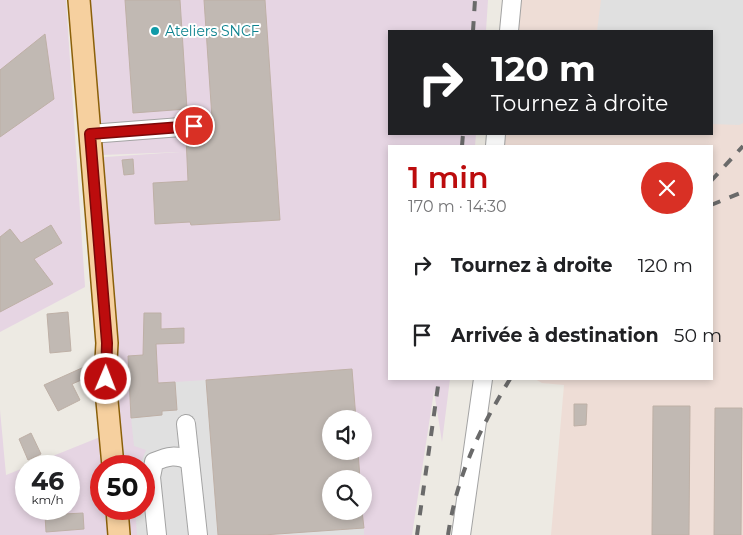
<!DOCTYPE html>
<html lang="fr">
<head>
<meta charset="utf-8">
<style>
	body { margin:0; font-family:Montserrat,sans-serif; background:#f6f6f6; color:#202124; height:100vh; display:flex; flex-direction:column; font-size:19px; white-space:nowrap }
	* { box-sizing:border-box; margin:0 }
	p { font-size:16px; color:#757577 }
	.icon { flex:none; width:28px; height:28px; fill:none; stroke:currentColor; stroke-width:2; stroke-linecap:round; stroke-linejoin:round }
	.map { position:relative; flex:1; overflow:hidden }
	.side { position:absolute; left:388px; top:145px; width:325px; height:235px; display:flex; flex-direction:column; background:#fff; border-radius:0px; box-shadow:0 2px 8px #0003 }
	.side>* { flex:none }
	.hud { position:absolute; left:388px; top:30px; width:325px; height:105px; border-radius:0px; box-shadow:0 2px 8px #0003; background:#202124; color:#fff; overflow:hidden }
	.fabs { position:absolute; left:322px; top:410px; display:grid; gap:10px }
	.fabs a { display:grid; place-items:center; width:50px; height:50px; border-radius:50%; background:#fff; box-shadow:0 2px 8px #0003; font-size:25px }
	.speed { position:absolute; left:15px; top:455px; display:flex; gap:10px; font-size:25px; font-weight:700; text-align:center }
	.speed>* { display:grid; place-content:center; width:65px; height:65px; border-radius:50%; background:#fff; box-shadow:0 2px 8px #0003; line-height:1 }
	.speed small { font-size:12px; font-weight:400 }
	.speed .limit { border:8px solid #d22; background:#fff; color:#111 }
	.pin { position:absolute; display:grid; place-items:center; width:42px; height:42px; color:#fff; margin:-21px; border:2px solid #fff; border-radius:50%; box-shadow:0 1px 5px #0007 }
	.me { position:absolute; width:55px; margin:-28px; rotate:1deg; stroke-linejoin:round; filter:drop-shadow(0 0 4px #0008) }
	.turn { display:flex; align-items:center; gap:18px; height:105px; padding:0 20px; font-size:22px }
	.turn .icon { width:65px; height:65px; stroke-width:2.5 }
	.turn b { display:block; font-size:35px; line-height:42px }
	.round { display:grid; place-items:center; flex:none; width:52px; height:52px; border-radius:26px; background:#f6f6f6 }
	.headline { display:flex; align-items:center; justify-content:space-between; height:85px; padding:0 20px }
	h1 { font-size:30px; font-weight:600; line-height:38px; color:#bc0c0d }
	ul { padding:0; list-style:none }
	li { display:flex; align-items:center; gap:15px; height:70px; padding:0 20px }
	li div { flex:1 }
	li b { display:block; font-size:19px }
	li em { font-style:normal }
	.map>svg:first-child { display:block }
	.industrial { fill:#e6d5e3; fill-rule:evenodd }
	.military { fill:#eeddd6 }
	.parking { fill:#e0e0e0 }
	.building { fill:#c1b9b3; stroke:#beb0a6 }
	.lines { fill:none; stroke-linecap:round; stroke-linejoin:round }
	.minor-casing { stroke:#a3a3a3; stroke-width:20 }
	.major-casing { stroke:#8b6009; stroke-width:24 }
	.minor { stroke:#fff; stroke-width:18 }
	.major { stroke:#f6d09f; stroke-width:21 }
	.rail { stroke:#6a6a6a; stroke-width:4; stroke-dasharray:10 10; stroke-linecap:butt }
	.route-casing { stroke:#7a0808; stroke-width:12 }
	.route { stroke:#bc0c0d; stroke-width:9 }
	.culture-dot { fill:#0f9aa8; stroke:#fff; stroke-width:2 }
	.labels { text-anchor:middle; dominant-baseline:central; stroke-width:4; stroke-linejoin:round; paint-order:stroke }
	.culture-label { font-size:14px; fill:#0d838f; stroke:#fff; text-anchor:start }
</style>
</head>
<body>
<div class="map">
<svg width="743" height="535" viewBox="0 0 743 535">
	<rect width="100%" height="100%" fill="#edeae3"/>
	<g class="industrial">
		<polygon points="0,0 66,0 85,287 0,332"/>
		<path d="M90,0H488L486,31H389V134H476L475,146H389V379H450L442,442L434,391L412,535H0V410L6,475L26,467V509H69V466H28L110,433L90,158L180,152L102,155ZM331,419H364V451H331ZM101,466H144V509H101ZM331,479H364V511H331Z"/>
	</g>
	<polygon class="military" points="520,0 743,0 743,535 551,535 564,385 542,383 535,379 711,379 711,146 500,146 502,134 711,134 711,31 516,31"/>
	<g class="parking">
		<polygon points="601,0 743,0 743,123 739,125 711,124 711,31 597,31"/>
		<polygon points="206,380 218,535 137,535 135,509 144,509 144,466 132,466 131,461 142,460 146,450 134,446 131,418 162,415 162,411 177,410 175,382"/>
		<polygon points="364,528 364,535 263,535"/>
	</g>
	<g class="building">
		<polygon points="125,0 180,0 187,109 133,113"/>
		<polygon points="204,0 265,0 280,220 191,225 190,222 155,224 153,183 188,181 186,137 213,133"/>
		<polygon points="45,34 54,99 0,137 0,70"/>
		<polygon points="133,159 134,174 124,175 122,160"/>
		<polygon points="51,225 62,243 34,259 53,284 0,312 0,237 10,229 21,243"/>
		<polygon points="68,312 71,351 50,353 47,314"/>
		<polygon points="144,313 161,313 161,329 184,328 184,343 156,344 158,383 175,382 177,410 162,411 162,415 131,418 128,356 143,355"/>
		<polygon points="93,363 93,375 72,384 80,400 58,411 44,385"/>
		<polygon points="352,369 356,419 331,419 331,451 358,451 360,479 331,479 331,511 362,511 364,528 263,535 218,535 206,380"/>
		<polygon points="574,404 587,404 586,425 574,426"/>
		<polygon points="653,406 690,406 689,535 652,535"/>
		<polygon points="715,408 742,408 741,535 714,535"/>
		<polygon points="31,433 41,454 28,460 19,439"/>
		<polygon points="83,513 84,529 46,532 45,515"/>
	</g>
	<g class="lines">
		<g class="minor-casing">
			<g id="minor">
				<polyline points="509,31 512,0"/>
				<polyline points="90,134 194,126"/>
				<polyline points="495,146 496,134"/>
				<polyline points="186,424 198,535"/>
				<path d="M157,535L151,477L154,462C168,456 176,454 190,461"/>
				<polyline points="461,535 483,379"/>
			</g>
		</g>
		<g class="major-casing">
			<g id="major">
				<polyline points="79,0 107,343 105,379 113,466"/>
				<polyline points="117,509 119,535"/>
			</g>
		</g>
		<use href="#minor" class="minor"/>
		<use href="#major" class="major"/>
		<g class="rail">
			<polyline points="473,31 475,0"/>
			<polyline points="462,146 463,134"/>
			<polyline points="711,181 743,146"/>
			<polyline points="711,205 743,192"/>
			<polyline points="417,535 439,379"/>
			<path d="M448,535C457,475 479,430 510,379"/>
		</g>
	</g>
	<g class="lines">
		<g class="route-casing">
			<polyline id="route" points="106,379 107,343 90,134 194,126"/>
		</g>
		<use href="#route" class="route"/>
	</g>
	<circle class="culture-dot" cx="155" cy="31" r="5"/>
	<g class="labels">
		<g class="culture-label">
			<text x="165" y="31">Ateliers SNCF</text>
		</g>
	</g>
</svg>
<div class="fabs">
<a><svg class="icon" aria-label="sound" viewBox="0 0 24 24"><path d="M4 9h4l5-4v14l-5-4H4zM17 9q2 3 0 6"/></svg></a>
<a><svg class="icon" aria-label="search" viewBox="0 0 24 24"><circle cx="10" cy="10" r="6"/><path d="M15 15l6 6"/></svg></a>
</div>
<div class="speed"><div>46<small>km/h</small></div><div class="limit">50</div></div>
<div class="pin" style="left:194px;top:126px;background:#d93025"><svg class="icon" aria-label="arrive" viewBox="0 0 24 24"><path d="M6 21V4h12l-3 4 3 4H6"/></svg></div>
<svg class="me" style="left:106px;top:379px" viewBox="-20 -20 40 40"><circle r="17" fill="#bc0c0d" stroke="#fff" stroke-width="3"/><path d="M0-11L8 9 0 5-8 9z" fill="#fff"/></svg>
<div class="hud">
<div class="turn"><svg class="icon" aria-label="right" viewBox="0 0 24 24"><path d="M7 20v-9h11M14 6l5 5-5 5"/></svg><div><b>120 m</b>Tournez à droite</div></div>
</div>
<section class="side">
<div class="headline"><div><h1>1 min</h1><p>170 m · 14:30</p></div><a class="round" style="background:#d93025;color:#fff"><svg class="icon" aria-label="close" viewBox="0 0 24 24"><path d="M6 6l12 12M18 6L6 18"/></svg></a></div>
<ul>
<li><svg class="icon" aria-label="right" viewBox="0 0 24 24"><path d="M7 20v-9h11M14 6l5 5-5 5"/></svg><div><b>Tournez à droite</b></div><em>120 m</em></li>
<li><svg class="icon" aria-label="arrive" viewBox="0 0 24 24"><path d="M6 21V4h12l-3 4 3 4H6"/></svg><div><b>Arrivée à destination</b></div><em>50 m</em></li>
</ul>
</section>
</div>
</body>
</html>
